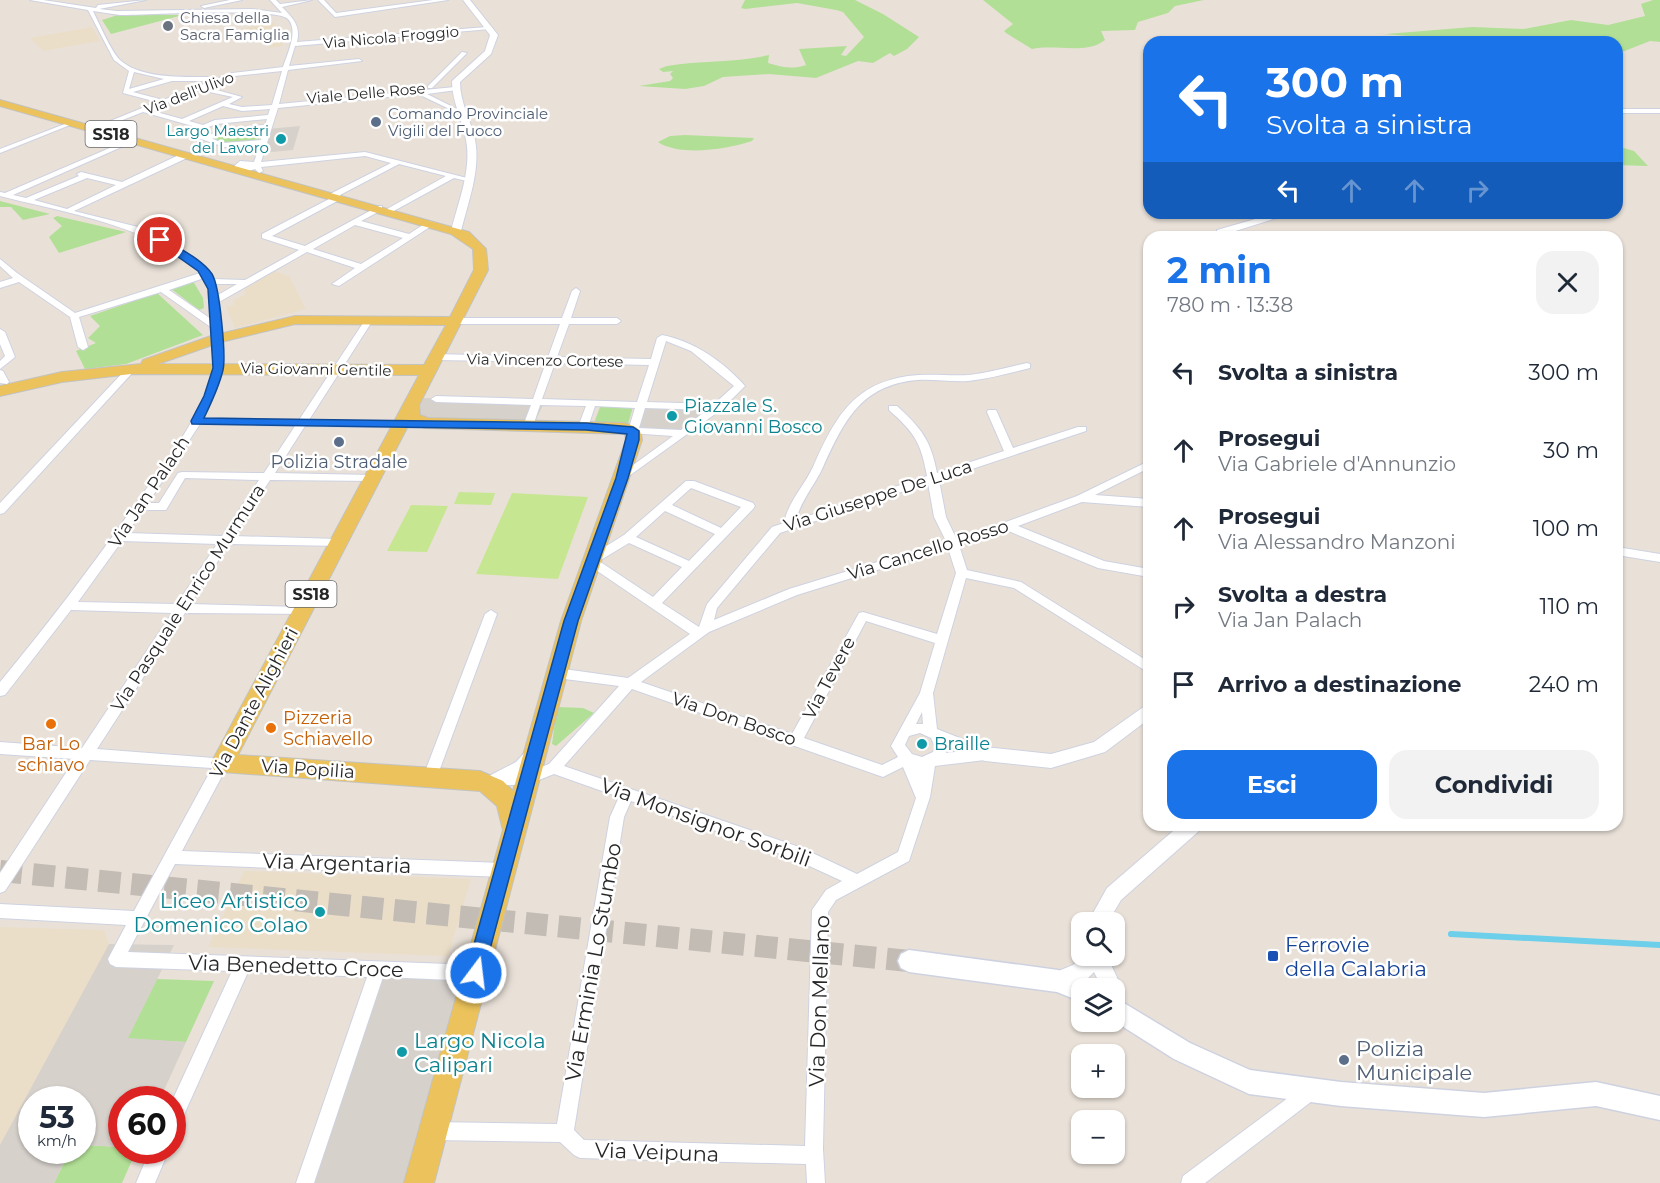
<!DOCTYPE html>
<html lang="it">
<head>
<meta charset="utf-8">
<style>
	body { margin:0; font-family:Montserrat,sans-serif; background:#f2f2f3; color:#1f2937; height:100vh; display:flex; flex-direction:column; font-size:22px; white-space:nowrap }
	* { box-sizing:border-box; margin:0 }
	p { font-size:20px; color:#747a83 }
	.icon { flex:none; width:33px; height:33px; fill:none; stroke:currentColor; stroke-width:2; stroke-linecap:round; stroke-linejoin:round }
	.map { position:relative; flex:1; overflow:hidden }
	.panel { position:absolute; left:1143px; top:231px; width:480px; height:600px; display:flex; flex-direction:column; background:#fff; border-radius:18px; box-shadow:0 2px 4px #0004 }
	.panel>* { flex:none }
	.guide { position:absolute; left:1143px; top:36px; width:480px; height:183px; border-radius:18px; box-shadow:0 2px 4px #0004; background:#1a73e8; color:#fff; overflow:hidden }
	.controls { position:absolute; left:1071px; top:912px; display:grid; gap:12px }
	.controls a { display:grid; place-items:center; width:54px; height:54px; border-radius:12px; background:#fff; box-shadow:0 2px 4px #0004; font-size:30px }
	.speed { position:absolute; left:18px; top:1086px; display:flex; gap:12px; font-size:30px; font-weight:700; text-align:center }
	.speed>* { display:grid; place-content:center; width:78px; height:78px; border-radius:50%; background:#fff; box-shadow:0 2px 4px #0004; line-height:1 }
	.speed small { font-size:15px; font-weight:400 }
	.speed .limit { border:9px solid #d22; background:#fff; color:#111 }
	.pin { position:absolute; display:grid; place-items:center; width:51px; height:51px; color:#fff; margin:-26px; border:3px solid #fff; border-radius:50%; box-shadow:0 2px 6px #0007 }
	.me { position:absolute; width:66px; margin:-33px; rotate:15deg; stroke-linejoin:round; filter:drop-shadow(0 0 4px #0008) }
	.turn { display:flex; align-items:center; gap:21px; height:126px; padding:0 24px; font-size:27px }
	.turn .icon { width:78px; height:78px; stroke-width:2.5 }
	.turn b { display:block; font-size:42px; line-height:51px }
	.lanes { display:flex; align-items:center; height:57px; padding:0 24px; background:#0003; justify-content:center; gap:30px; direction:ltr }
	.lanes .off { opacity:.35 }
	.round { display:grid; place-items:center; flex:none; width:63px; height:63px; border-radius:18px; background:#f2f2f3 }
	.headline { display:flex; align-items:center; justify-content:space-between; height:102px; padding:0 24px }
	h1 { font-size:36px; font-weight:700; line-height:45px; color:#1a73e8 }
	.cta { display:flex; gap:12px; margin-top:auto; padding:12px 24px }
	.cta a { flex:1; height:69px; border-radius:18px; background:#1a73e8; color:#fff; font-size:24px; font-weight:700; line-height:69px; text-align:center }
	.cta a+a { background:#f2f2f3; color:#1f2937 }
	ul { padding:0; list-style:none }
	li { display:flex; align-items:center; gap:18px; height:78px; padding:0 24px }
	li div { flex:1 }
	li b { display:block; font-size:22px }
	li em { font-style:normal }
	.map>svg:first-child { display:block }
	.education { fill:#ebdec8 }
	.green { fill:#b2df96 }
	.pitch { fill:#c7e691 }
	.plaza { fill:#d6d1cb }
	.lines { fill:none; stroke-linecap:round; stroke-linejoin:round }
	.stream { stroke:#6dcfea; stroke-width:6 }
	.secondary-tunnel { stroke:#c2bcb5; stroke-width:22; stroke-dasharray:22 11; stroke-linecap:butt }
	.minor-casing { stroke:#ced2e0; stroke-width:2 }
	.tertiary-casing { stroke:#ced2e0; stroke-width:2 }
	.secondary-casing { stroke:#ced2e0; stroke-width:3 }
	.primary-casing { stroke:#c3c3c3; stroke-width:2 }
	.minor { fill:#fff; fill-rule:evenodd }
	.tertiary { fill:#fff; fill-rule:evenodd }
	.secondary { fill:#fff; fill-rule:evenodd }
	.primary { fill:#ebc25b; fill-rule:evenodd }
	.route { fill:#1a73e8; stroke:#114b97; stroke-width:1.5 }
	.worship-dot { fill:#6b7280; stroke:#fff; stroke-width:2 }
	.service-dot { fill:#5c6f8a; stroke:#fff; stroke-width:2 }
	.culture-dot { fill:#0f9aa8; stroke:#fff; stroke-width:2 }
	.food-dot { fill:#e8710a; stroke:#fff; stroke-width:2 }
	.transit-dot { fill:#1a4fb4; stroke:#fff; stroke-width:2 }
	.labels { text-anchor:middle; dominant-baseline:central; stroke-width:5; stroke-linejoin:round; paint-order:stroke }
	.far-worship-label { font-size:15px; fill:#5b616d; stroke:#fff; text-anchor:start }
	.far-street-label { font-size:15px; fill:#272727; stroke:#fff }
	.far-service-label { font-size:15px; fill:#4e5e75; stroke:#fff; text-anchor:start }
	.far-culture-label { font-size:15px; fill:#0d838f; stroke:#fff; text-anchor:end }
	.shield { fill:#fff; stroke:#686868; stroke-width:1.5 }
	.shield-label { font-size:16px; font-weight:bold; fill:#272727 }
	.culture-label { font-size:18px; fill:#0d838f; stroke:#fff; text-anchor:start }
	.service-label { font-size:18px; fill:#4e5e75; stroke:#fff }
	.street-label { font-size:18px; fill:#272727; stroke:#fff }
	.food-label { font-size:18px; fill:#c56008; stroke:#fff; text-anchor:start }
	.near-street-label { font-size:21px; fill:#272727; stroke:#fff }
	.near-culture-label { font-size:21px; fill:#0d838f; stroke:#fff; text-anchor:end }
	.near-transit-label { font-size:21px; fill:#164399; stroke:#fff; text-anchor:start }
	.near-service-label { font-size:21px; fill:#4e5e75; stroke:#fff; text-anchor:start }
</style>
</head>
<body>
<div class="map">
<svg width="1660" height="1183" viewBox="0 0 1660 1183">
	<rect width="100%" height="100%" fill="#e9e1d8"/>
	<g class="education">
		<polygon points="274,22 283,46 268,48 271,45 266,42 261,43 241,29"/>
		<polygon points="92,27 100,41 43,51 30,38"/>
		<polygon points="274,271 289,276 306,309 235,328 226,307 234,305 233,301 246,294 244,289"/>
		<polygon points="244,871 329,874 471,879 448,956 208,947"/>
		<polygon points="0,927 104,930 109,944 0,1145"/>
	</g>
	<g class="green">
		<path d="M745,0H855L883,14L919,37L907,49L894,56L890,53L873,63L858,61L816,78L769,74L723,77L704,86L685,89L639,86L670,81L673,78L670,74L673,71L663,72L659,69L667,66C700,60 736,63 769,55L768,63C782,67 791,70 806,65L799,49L847,46L841,55L846,56L864,37L843,12L836,10L797,3L745,9L741,8Z"/>
		<path d="M983,0H1204L1175,6L1168,13L1138,22L1135,30L1101,31L1105,40C1086,55 1056,44 1032,49L1006,33L1004,31L1013,24Z"/>
		<polygon points="1653,0 1660,0 1660,42 1650,41 1617,54 1617,42 1485,42 1370,33 1386,34 1472,27 1524,29 1571,20 1608,25 1645,16 1641,4"/>
		<polygon points="118,15 183,15 111,34 102,20"/>
		<polygon points="250,129 248,136 260,135 258,142 224,145 206,139 222,131"/>
		<path d="M685,135L754,138L752,141C728,149 680,157 658,142L670,136Z"/>
		<polygon points="1617,146 1634,151 1648,166 1617,165"/>
		<polygon points="0,201 50,214 23,220 11,207 0,207"/>
		<polygon points="57,216 126,232 59,253 49,237 62,226 53,218"/>
		<polygon points="193,281 203,298 204,308 199,310 170,288"/>
		<polygon points="157,293 203,335 126,364 85,369 76,351 96,343 88,338 100,326 90,316"/>
		<polygon points="600,407 633,407 628,424 594,423"/>
		<polygon points="557,707 583,708 594,713 556,746 552,744"/>
		<polygon points="157,979 214,981 186,1042 127,1039"/>
		<polygon points="83,1145 121,1147 122,1150 136,1151 122,1183 54,1183 70,1151 82,1150"/>
	</g>
	<g class="pitch">
		<polygon points="459,492 495,493 491,505 454,504"/>
		<polygon points="512,493 588,497 558,579 476,574"/>
		<polygon points="411,505 448,506 427,552 387,551"/>
	</g>
	<g class="plaza">
		<polygon points="300,126 293,150 260,153 268,129"/>
		<polygon points="422,398 545,401 535,422 425,419 418,410"/>
		<polygon points="642,403 718,407 684,433 633,431"/>
		<polygon points="109,944 174,945 128,1038 186,1042 160,1099 122,1100 121,1147 83,1145 82,1100 32,1100 32,1150 70,1151 54,1183 0,1183 0,1145"/>
		<polygon points="377,970 476,973 419,1183 305,1183"/>
	</g>
	<g class="lines">
		<polyline class="stream" points="1451,934 1660,945"/>
		<polyline class="secondary-tunnel" points="0,871 909,961"/>
		<g class="minor-casing">
			<g id="minor">
				<path d="M30,0H43L96,8L98,5L146,0L99,9L117,11L252,9L282,13L270,0H276L280,4L312,0L282,7C293,18 301,26 297,42L487,27L490,29L295,46L289,66L359,59L362,61L288,70L279,104L455,87L458,89L457,90L427,94L467,114L462,115L418,94L278,108L261,162L365,152L471,179L467,181L454,178L390,213L386,211L387,209L446,176L399,164L340,195L341,199L272,236L305,246L379,206H382V210L361,221L409,234L429,221L436,223L339,286L332,284L355,268L307,252L219,302C222,352 229,371 203,418L299,420L365,320L369,317L373,320L309,420L432,422L437,425L432,428L305,426L275,473L373,475L378,478L373,481L270,480L234,536L339,539L345,543L343,546L229,544L190,604L303,607L307,608L309,611L307,614L185,613L97,749L227,759L229,763L182,851L503,863L508,865L511,870L508,875L503,877L175,864L128,952L476,965L482,967L484,973L482,979L476,981L383,977L314,1183H296L367,977L248,972L178,1128L172,1131V1101L232,971L116,967L110,964L108,959L126,925L0,918V904L134,911L212,768L90,760L5,891L0,893V873L75,759L0,754V742L82,748L172,613L71,610L5,695L0,696V682C48,624 93,565 136,503C162,467 192,429 208,387C215,367 214,348 212,328L161,292L79,317L88,347L83,350L78,347L70,317L19,282L0,288V282L13,278L0,266V259L17,273L75,313L200,273C152,225 65,213 0,196V192L5,193L133,138L136,140L135,141L13,195L26,198L79,176L77,174L81,172L122,182L183,153H189V157L74,211L138,227L163,238L204,267L210,272L213,279L245,280L299,250L262,238V234L331,198L330,194L391,163L365,156L261,167L263,171L259,173L255,169L249,171L232,168L240,161L254,162L260,144L224,147L184,133L196,127L143,112L97,130H93V128L157,102L123,93L129,71L114,60L88,10ZM93,11C101,12 111,14 120,15C144,15 277,7 288,19C299,31 287,54 283,67L232,73L163,100L133,92L172,81H210L213,79L210,77C184,77 141,79 120,60C111,51 99,23 93,11ZM282,71L272,105L242,107L229,104L242,97L206,87L235,76ZM134,72L164,79L129,89ZM200,90L233,97L182,119L149,110ZM223,106L242,111L270,109L268,115L215,120L203,125L189,121ZM267,119L265,125L222,129L205,137L194,133L216,124ZM264,129L261,140L224,143L212,139L223,133ZM87,178L116,185L67,209L34,200ZM355,225L403,238L361,264L313,249ZM204,278L209,290L211,319L169,290ZM215,284H237L218,295ZM200,424L295,426L264,473L182,472L178,473L159,503H148ZM185,478L259,480L222,536L127,533L143,510H166ZM122,541L217,544L177,604L78,602Z"/>
				<polygon points="230,0 242,0 204,8 201,6"/>
				<polygon points="318,0 324,0 336,13 433,0 448,0 335,17"/>
				<polygon points="462,52 467,53 432,88 428,88 428,86"/>
				<polygon points="70,122 75,123 0,153 0,149"/>
				<polygon points="1280,213 1294,213 1281,217 1277,215"/>
				<path d="M576,288L580,291L571,318H617L621,321L617,324H569L557,357L651,359L657,338L662,335C694,341 724,362 745,386L722,409L622,481L617,478L618,476L673,436L629,433L628,431L635,408L595,406L588,427L583,430L578,427L586,406L540,405L533,426L528,429L523,426L531,405L436,402L431,399L436,396L533,399L546,362L436,360L431,357L436,354L548,357L560,324H456L452,321L456,318H562L572,291ZM666,341L691,351L734,386L714,404L647,402ZM555,363L649,365L637,402L542,399ZM645,408L707,410L681,430L639,428Z"/>
				<polygon points="0,329 5,332 15,357 0,369 0,361 5,356 0,344"/>
				<path d="M1027,363L1030,364V368C1010,373 989,379 968,381C951,382 934,379 917,380C861,385 844,421 823,467C815,485 801,500 796,520L927,476C921,443 915,433 889,410V406H897C921,428 931,440 937,473L1004,451L987,412L988,410H996L997,412L1013,448L1078,427H1086V431L939,480L946,517L956,538L1003,523L1077,496L1149,461V468L1095,495L1149,499V507L1082,502L1018,526L1104,561L1149,569V577L1098,568L1006,530L959,545L967,570L1021,582L1149,662V673L1014,588L966,578L933,693L937,729L990,750L992,754L990,758L985,760L935,766L930,797L909,861L836,900L828,912L823,1149L825,1183H807L806,1164L580,1158L574,1155L560,1142L433,1140L427,1137L424,1131L427,1125L433,1122L557,1124L610,817L619,797L554,774L529,784L494,786L489,784L487,780L489,776L516,762L526,751L531,749L536,751L538,755L526,770L521,773L528,772L549,764L619,686L557,678L552,676L551,673L552,670L557,668L628,678L690,634L587,564L585,561L587,558L624,535L686,481H694L753,503L755,506L753,509L662,603L699,627L707,604L772,527L784,523C788,502 804,486 813,467C836,415 856,379 919,375C935,374 952,376 969,375C988,373 1008,367 1027,363ZM928,483L934,517L946,541L789,589L714,620L717,608L780,533ZM691,488L741,507L721,528L672,505ZM665,511L715,534L689,561L636,537ZM629,543L682,567L653,597L599,561ZM948,548L956,573L937,634L863,612L859,613L792,734L641,682L709,632L797,595ZM866,621L935,643L920,693L891,746L898,757L882,765L804,738ZM632,689L883,777L903,767L916,798L898,852L857,874L802,848L564,766ZM922,712L923,724H916ZM920,733L931,738L935,747L933,752L922,757L912,754L905,745L909,736ZM948,745L963,751L946,753ZM631,801L792,858L842,881L826,890L812,910L805,1146L584,1140L574,1130L624,817Z"/>
				<polygon points="131,366 136,369 134,371 4,513 0,514 0,503 128,367"/>
				<polygon points="0,370 3,371 9,382 7,384 0,383"/>
				<polygon points="1617,547 1660,554 1660,562 1617,555"/>
				<polygon points="491,610 497,614 437,777 435,781 430,783 425,781 423,777 485,614"/>
				<polygon points="1310,1083 1316,1086 1319,1092 1316,1098 1205,1183 1181,1183 1183,1176 1304,1086"/>
				<polygon points="150,1150 169,1150 155,1183 136,1183"/>
			</g>
		</g>
		<g class="tertiary-casing">
			<g id="tertiary">
				<path d="M463,0H470L498,35L491,54L460,82C460,103 471,120 475,140C481,169 468,203 461,231L456,234L451,231C458,203 472,169 466,140C462,119 452,102 452,81L485,51L490,35Z"/>
				<rect x="1617" y="109" width="43" height="4"/>
				<polygon points="1276,213 1286,213 1286,215 1226,234 1227,237 1217,237 1217,230"/>
				<polygon points="1149,703 1149,719 1105,752 1051,768 985,761 979,759 976,754 979,749 985,747 1051,754 1094,742"/>
				<polygon points="1180,825 1202,825 1199,831 1121,900 1108,922 1088,922 1107,888"/>
				<polygon points="1083,956 1107,956 1122,988 1119,995 1114,997 1114,988 1102,988 1094,972 1087,979 1058,991 1051,988 1048,981 1051,974 1073,965"/>
			</g>
		</g>
		<g class="secondary-casing">
			<g id="secondary">
				<polygon points="909,950 1058,970 1090,983 1092,988 1082,988 1082,1002 1057,992 909,972 901,968 898,961 901,954"/>
				<polygon points="1114,997 1190,1043 1250,1070 1341,1082 1484,1093 1596,1082 1660,1096 1660,1120 1596,1106 1484,1117 1341,1106 1249,1094 1174,1059 1114,1021"/>
			</g>
		</g>
		<g class="primary-casing">
			<path id="primary" d="M0,100L469,232L486,249L488,270L419,405L420,415L428,418L623,423C635,426 641,427 642,440L581,621L434,1183H404L503,830L497,806L480,791L222,772L214,770L211,763L419,375L131,374L62,382L0,396V386L62,372L141,364L143,360L211,336L295,316L450,317L474,270L473,249L451,234L0,106ZM295,324L446,325L424,365L158,364L221,342ZM410,422L425,428L625,434L626,440L561,621L513,791L503,781L480,771L238,755Z"/>
		</g>
		<use href="#minor" class="minor"/>
		<use href="#tertiary" class="tertiary"/>
		<use href="#secondary" class="secondary"/>
		<use href="#primary" class="primary"/>
	</g>
	<path class="route" d="M157,238H163C178,248 202,259 212,274C220,287 226,356 223,370C219,387 211,403 204,418L586,423L633,427L639,431V440L628,478L578,621L482,979L476,982L469,979L466,973L564,621L616,478L627,434L586,430L192,424L191,421L204,396L213,368L208,289L198,271L157,242Z"/>
	<circle class="worship-dot" cx="168" cy="26" r="6"/>
	<g class="service-dot">
		<circle cx="376" cy="122" r="6"/>
		<circle cx="339" cy="442" r="6"/>
		<circle cx="1344" cy="1060" r="6"/>
	</g>
	<g class="culture-dot">
		<circle cx="281" cy="139" r="6"/>
		<circle cx="672" cy="416" r="6"/>
		<circle cx="922" cy="744" r="6"/>
		<circle cx="320" cy="912" r="6"/>
		<circle cx="402" cy="1052" r="6"/>
	</g>
	<g class="food-dot">
		<circle cx="51" cy="724" r="6"/>
		<circle cx="271" cy="728" r="6"/>
	</g>
	<rect class="transit-dot" x="1267" y="950" width="12" height="12" rx="3"/>
	<g class="labels">
		<g class="far-worship-label">
			<text x="180" y="17">Chiesa della<tspan x="180" dy="17">Sacra Famiglia</tspan></text>
		</g>
		<g class="far-street-label">
			<text transform="translate(391 37) rotate(-5)">Via Nicola Froggio</text>
			<text transform="translate(189 93) rotate(-21)">Via dell'Ulivo</text>
			<text transform="translate(366 93) rotate(-5)">Viale Delle Rose</text>
			<text transform="translate(545 360) rotate(1)">Via Vincenzo Cortese</text>
			<text transform="translate(316 369) rotate(1)">Via Giovanni Gentile</text>
		</g>
		<g class="far-service-label">
			<text x="388" y="113">Comando Provinciale<tspan x="388" dy="17">Vigili del Fuoco</tspan></text>
		</g>
		<g class="far-culture-label">
			<text x="269" y="130">Largo Maestri<tspan x="269" dy="17">del Lavoro</tspan></text>
		</g>
		<g class="shield">
			<rect x="85.5" y="121" width="51" height="26" rx="4.5"/>
			<rect x="285.5" y="581" width="51" height="26" rx="4.5"/>
		</g>
		<g class="shield-label">
			<text x="111" y="134">SS18</text>
			<text x="311" y="594">SS18</text>
		</g>
		<g class="culture-label">
			<text x="684" y="406">Piazzale S.<tspan x="684" dy="21">Giovanni Bosco</tspan></text>
			<text x="934" y="744">Braille</text>
		</g>
		<g class="service-label">
			<text x="339" y="462">Polizia Stradale</text>
		</g>
		<g class="street-label">
			<text transform="translate(149 492) rotate(-56)">Via Jan Palach</text>
			<text transform="translate(878 496) rotate(-18)">Via Giuseppe De Luca</text>
			<text transform="translate(928 550) rotate(-17)">Via Cancello Rosso</text>
			<text transform="translate(188 598) rotate(-57)">Via Pasquale Enrico Murmura</text>
			<text transform="translate(829 678) rotate(-62)">Via Tevere</text>
			<text transform="translate(254 703) rotate(-62)">Via Dante Alighieri</text>
			<text transform="translate(734 719) rotate(19)">Via Don Bosco</text>
			<text transform="translate(308 769) rotate(4)">Via Popilia</text>
		</g>
		<g class="food-label">
			<text x="283" y="718">Pizzeria<tspan x="283" dy="21">Schiavello</tspan></text>
			<text x="51" y="744" text-anchor="middle">Bar Lo<tspan x="51" dy="21">schiavo</tspan></text>
		</g>
		<g class="near-street-label">
			<text transform="translate(706 822) rotate(20)">Via Monsignor Sorbili</text>
			<text transform="translate(337 863) rotate(2)">Via Argentaria</text>
			<text transform="translate(593 962) rotate(-80)">Via Erminia Lo Stumbo</text>
			<text transform="translate(296 966) rotate(2)">Via Benedetto Croce</text>
			<text transform="translate(819 1001) rotate(-88)">Via Don Mellano</text>
			<text transform="translate(657 1152) rotate(2)">Via Veipuna</text>
		</g>
		<g class="near-culture-label">
			<text x="308" y="900">Liceo Artistico<tspan x="308" dy="24">Domenico Colao</tspan></text>
			<text x="414" y="1040" text-anchor="start">Largo Nicola<tspan x="414" dy="24">Calipari</tspan></text>
		</g>
		<g class="near-transit-label">
			<text x="1285" y="944">Ferrovie<tspan x="1285" dy="24">della Calabria</tspan></text>
		</g>
		<g class="near-service-label">
			<text x="1356" y="1048">Polizia<tspan x="1356" dy="24">Municipale</tspan></text>
		</g>
	</g>
</svg>
<div class="controls">
<a><svg class="icon" aria-label="search" viewBox="0 0 24 24"><circle cx="10" cy="10" r="6"/><path d="M15 15l6 6"/></svg></a>
<a><svg class="icon" aria-label="layers" viewBox="0 0 24 24"><path d="M12 4l9 5-9 5-9-5zM3 14l9 5 9-5"/></svg></a>
<a>+</a>
<a>−</a>
</div>
<div class="speed"><div>53<small>km/h</small></div><div class="limit">60</div></div>
<div class="pin" style="left:160px;top:240px;background:#d93025"><svg class="icon" aria-label="arrive" viewBox="0 0 24 24"><path d="M6 21V4h12l-3 4 3 4H6"/></svg></div>
<svg class="me" style="left:476px;top:973px" viewBox="-20 -20 40 40"><circle r="17" fill="#1a73e8" stroke="#fff" stroke-width="3"/><path d="M0-11L8 9 0 5-8 9z" fill="#fff"/></svg>
<div class="guide">
<div class="turn"><svg class="icon" aria-label="left" viewBox="0 0 24 24"><path d="M17 20v-9H6M10 6l-5 5 5 5"/></svg><div><b>300 m</b>Svolta a sinistra</div></div>
<div class="lanes"><svg class="icon" aria-label="left" viewBox="0 0 24 24"><path d="M17 20v-9H6M10 6l-5 5 5 5"/></svg><svg class="icon off" aria-label="ahead" viewBox="0 0 24 24"><path d="M12 20V5M6 11l6-6 6 6"/></svg><svg class="icon off" aria-label="ahead" viewBox="0 0 24 24"><path d="M12 20V5M6 11l6-6 6 6"/></svg><svg class="icon off" aria-label="right" viewBox="0 0 24 24"><path d="M7 20v-9h11M14 6l5 5-5 5"/></svg></div>
</div>
<section class="panel">
<div class="headline"><div><h1>2 min</h1><p>780 m · 13:38</p></div><a class="round"><svg class="icon" aria-label="close" viewBox="0 0 24 24"><path d="M6 6l12 12M18 6L6 18"/></svg></a></div>
<ul>
<li><svg class="icon" aria-label="left" viewBox="0 0 24 24"><path d="M17 20v-9H6M10 6l-5 5 5 5"/></svg><div><b>Svolta a sinistra</b></div><em>300 m</em></li>
<li><svg class="icon" aria-label="ahead" viewBox="0 0 24 24"><path d="M12 20V5M6 11l6-6 6 6"/></svg><div><b>Prosegui</b><p>Via Gabriele d'Annunzio</p></div><em>30 m</em></li>
<li><svg class="icon" aria-label="ahead" viewBox="0 0 24 24"><path d="M12 20V5M6 11l6-6 6 6"/></svg><div><b>Prosegui</b><p>Via Alessandro Manzoni</p></div><em>100 m</em></li>
<li><svg class="icon" aria-label="right" viewBox="0 0 24 24"><path d="M7 20v-9h11M14 6l5 5-5 5"/></svg><div><b>Svolta a destra</b><p>Via Jan Palach</p></div><em>110 m</em></li>
<li><svg class="icon" aria-label="arrive" viewBox="0 0 24 24"><path d="M6 21V4h12l-3 4 3 4H6"/></svg><div><b>Arrivo a destinazione</b></div><em>240 m</em></li>
</ul>
<div class="cta"><a>Esci</a><a>Condividi</a></div>
</section>
</div>
</body>
</html>
